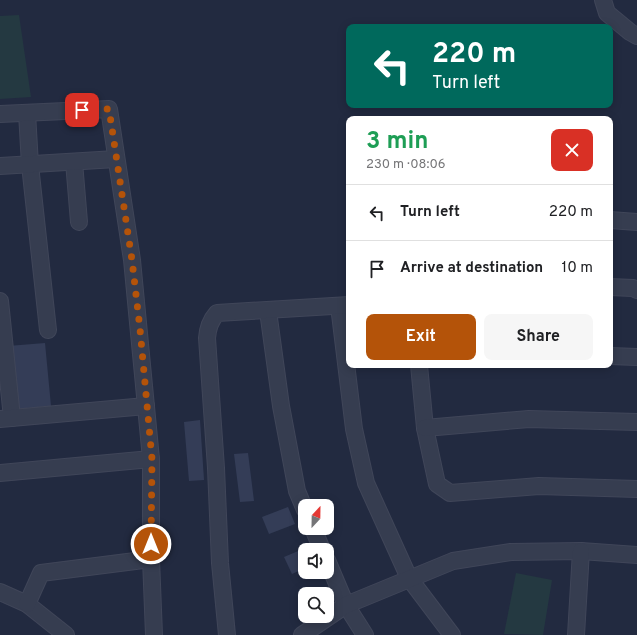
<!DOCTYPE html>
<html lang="en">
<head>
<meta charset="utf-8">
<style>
	body { margin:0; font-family:Overpass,sans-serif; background:#f6f6f6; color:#202124; height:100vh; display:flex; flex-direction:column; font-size:15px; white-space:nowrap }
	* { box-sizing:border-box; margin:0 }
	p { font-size:13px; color:#757577 }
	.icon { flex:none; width:22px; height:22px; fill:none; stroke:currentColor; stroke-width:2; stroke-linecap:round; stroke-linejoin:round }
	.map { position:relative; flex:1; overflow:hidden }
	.side { position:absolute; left:346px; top:116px; width:267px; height:252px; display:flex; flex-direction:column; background:#fff; border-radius:8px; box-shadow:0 2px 10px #0003 }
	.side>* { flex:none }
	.guide { position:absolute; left:346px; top:24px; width:267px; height:84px; border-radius:8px; box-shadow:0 2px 10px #0003; background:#00695c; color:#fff; overflow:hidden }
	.needle { width:26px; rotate:22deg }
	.buttons { position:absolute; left:298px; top:499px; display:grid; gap:8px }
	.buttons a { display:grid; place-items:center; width:36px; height:36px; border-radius:8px; background:#fff; box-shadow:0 2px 10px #0003; font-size:20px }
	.pin { position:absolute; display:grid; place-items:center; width:34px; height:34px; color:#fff; margin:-17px; border-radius:8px; box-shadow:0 2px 6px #0006 }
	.me { position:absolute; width:44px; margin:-22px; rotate:0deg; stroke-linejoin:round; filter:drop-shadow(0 0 3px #0008) }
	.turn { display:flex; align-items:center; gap:14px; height:84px; padding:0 20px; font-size:18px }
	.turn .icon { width:52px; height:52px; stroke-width:2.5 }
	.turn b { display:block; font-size:28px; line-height:34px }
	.round { display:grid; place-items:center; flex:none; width:42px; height:42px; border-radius:8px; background:#f6f6f6 }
	.summary { display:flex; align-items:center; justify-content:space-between; height:68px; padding:0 20px }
	h1 { font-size:24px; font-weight:700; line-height:30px; color:#1e9e55 }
	.action { display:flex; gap:8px; margin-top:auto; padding:8px 20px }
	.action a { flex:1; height:46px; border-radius:8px; background:#b45309; color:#fff; font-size:16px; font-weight:700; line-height:46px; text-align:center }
	.action a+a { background:#f6f6f6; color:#202124 }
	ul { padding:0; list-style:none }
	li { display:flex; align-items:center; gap:12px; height:56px; padding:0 20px; border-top:1px solid #e0e0e0 }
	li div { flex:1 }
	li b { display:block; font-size:15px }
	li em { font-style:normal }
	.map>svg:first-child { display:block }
	.green { fill:#243941 }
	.building { fill:#343d57 }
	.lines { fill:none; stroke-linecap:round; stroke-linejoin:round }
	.minor-casing { stroke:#404659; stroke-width:18 }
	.minor { stroke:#363d50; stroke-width:16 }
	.route { stroke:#b45309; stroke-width:7; stroke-dasharray:0 12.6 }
</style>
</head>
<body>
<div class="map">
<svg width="637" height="635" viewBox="0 0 637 635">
	<rect width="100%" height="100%" fill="#222a40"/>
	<g class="green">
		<polygon points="19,15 31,97 0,99 0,16"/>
		<polygon points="516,573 552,580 543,635 504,634"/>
	</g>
	<g class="building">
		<polygon points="45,343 51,406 14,409 8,346"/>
		<polygon points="200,420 204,480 189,481 184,422"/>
		<polygon points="248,453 254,501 240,502 234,454"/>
		<polygon points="288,507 295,524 269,534 262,517"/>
		<polygon points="303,549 305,554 305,568 292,574 284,557"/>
	</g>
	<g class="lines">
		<g class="minor-casing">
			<g id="minor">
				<polyline points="603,0 607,13 630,32 637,36"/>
				<polyline points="27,113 30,165 48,330"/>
				<polyline points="0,114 109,109 132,260 151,459 151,559 154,635"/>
				<polyline points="74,162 79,222"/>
				<polyline points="0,166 116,159"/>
				<polyline points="610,220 637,222"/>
				<polyline points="610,287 633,288 637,290"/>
				<polyline points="0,301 12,418"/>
				<polyline points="339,306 354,429 366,483 409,578 452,635"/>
				<polyline points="268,311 281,406 297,491 305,510"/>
				<polyline points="610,356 637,357"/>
				<polyline points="419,365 425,428 437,484 450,493 539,486 637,489"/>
				<polyline points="0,419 146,406"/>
				<polyline points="425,428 529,419 637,422"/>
				<polyline points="0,473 151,459"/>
				<polyline points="313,528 322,550"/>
				<polyline points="327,560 346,605 365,635"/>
				<polyline points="0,592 27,604 66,635"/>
				<polyline points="27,604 41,573 151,559"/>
				<path d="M227,635L220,563L216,468L207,338C208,328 210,321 217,313L349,305"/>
				<polyline points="302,635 346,605 453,561 511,552 581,551 637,555"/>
				<polyline points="576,635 581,551"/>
			</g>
		</g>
		<use href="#minor" class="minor"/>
	</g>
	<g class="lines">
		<polyline class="route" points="82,110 109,109 132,260 140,329 152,459 151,544"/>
	</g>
</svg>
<div class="buttons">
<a><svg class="needle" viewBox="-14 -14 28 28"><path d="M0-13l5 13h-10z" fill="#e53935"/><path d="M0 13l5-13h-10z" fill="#757577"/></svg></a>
<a><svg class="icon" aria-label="sound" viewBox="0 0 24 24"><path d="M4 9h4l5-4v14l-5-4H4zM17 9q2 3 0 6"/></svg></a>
<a><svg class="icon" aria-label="search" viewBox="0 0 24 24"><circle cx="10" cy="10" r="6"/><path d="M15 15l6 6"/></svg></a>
</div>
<div class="pin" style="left:82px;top:110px;background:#d93025"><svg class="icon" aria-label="arrive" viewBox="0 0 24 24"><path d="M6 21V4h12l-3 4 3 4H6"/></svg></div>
<svg class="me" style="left:151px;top:544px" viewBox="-20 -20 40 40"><circle r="17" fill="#b45309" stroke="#fff" stroke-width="3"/><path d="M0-11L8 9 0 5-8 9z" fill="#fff"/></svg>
<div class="guide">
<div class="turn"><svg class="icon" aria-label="left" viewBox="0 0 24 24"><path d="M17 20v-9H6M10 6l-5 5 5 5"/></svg><div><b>220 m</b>Turn left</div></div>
</div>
<section class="side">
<div class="summary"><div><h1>3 min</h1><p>230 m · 08:06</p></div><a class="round" style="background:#d93025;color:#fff"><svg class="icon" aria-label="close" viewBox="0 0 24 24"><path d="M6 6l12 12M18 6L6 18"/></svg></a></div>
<ul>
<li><svg class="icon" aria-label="left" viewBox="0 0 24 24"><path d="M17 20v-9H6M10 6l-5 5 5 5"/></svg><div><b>Turn left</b></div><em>220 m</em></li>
<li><svg class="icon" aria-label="arrive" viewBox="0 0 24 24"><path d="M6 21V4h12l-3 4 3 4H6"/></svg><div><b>Arrive at destination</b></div><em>10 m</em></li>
</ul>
<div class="action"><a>Exit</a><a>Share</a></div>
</section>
</div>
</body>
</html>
